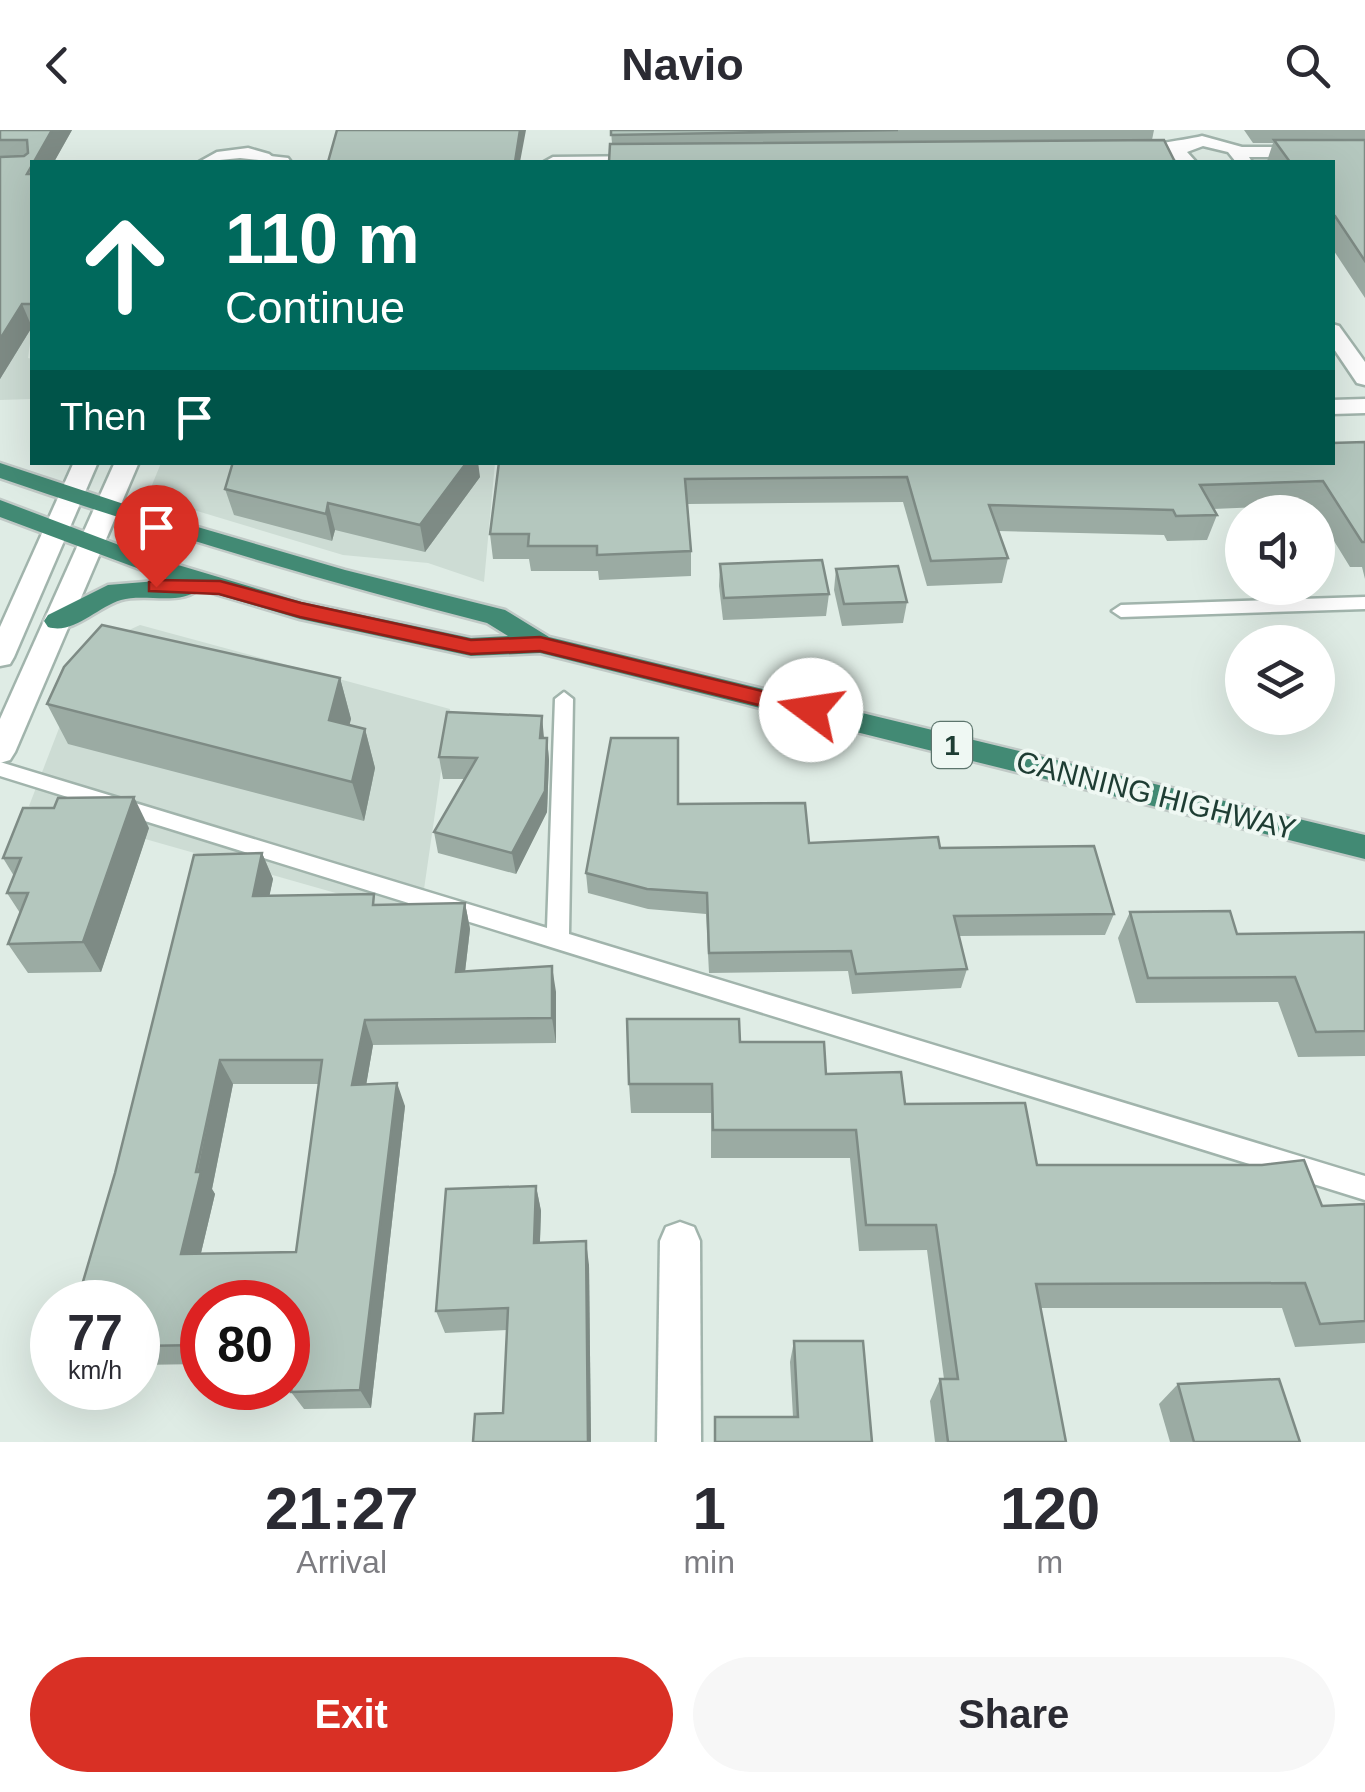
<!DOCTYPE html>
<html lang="en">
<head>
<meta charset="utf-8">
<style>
	body { margin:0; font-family:Helvetica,sans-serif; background:#f7f7f7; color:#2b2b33; height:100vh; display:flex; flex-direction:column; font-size:38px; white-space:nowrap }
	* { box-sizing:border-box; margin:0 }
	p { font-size:32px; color:#7c7c81 }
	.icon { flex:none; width:55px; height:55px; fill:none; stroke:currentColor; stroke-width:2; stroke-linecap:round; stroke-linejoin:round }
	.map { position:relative; height:1312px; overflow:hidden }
	.details { display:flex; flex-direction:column; background:#fff; flex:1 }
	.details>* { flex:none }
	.top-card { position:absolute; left:30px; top:30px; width:1305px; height:305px; border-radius:0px; box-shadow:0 10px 40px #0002; background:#00695c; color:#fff; overflow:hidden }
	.buttons { position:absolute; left:1225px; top:365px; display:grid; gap:20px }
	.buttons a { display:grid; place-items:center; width:110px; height:110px; border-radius:50%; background:#fff; box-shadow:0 10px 40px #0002; font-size:50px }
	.speed { position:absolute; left:30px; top:1150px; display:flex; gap:20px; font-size:50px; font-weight:700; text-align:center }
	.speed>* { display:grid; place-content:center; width:130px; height:130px; border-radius:50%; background:#fff; box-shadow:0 10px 40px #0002; line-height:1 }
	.speed small { font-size:25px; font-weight:400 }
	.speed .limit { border:15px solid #d22; background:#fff; color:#111 }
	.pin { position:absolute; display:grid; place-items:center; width:85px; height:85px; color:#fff; margin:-102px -42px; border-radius:50% 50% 50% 0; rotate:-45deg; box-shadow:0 0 10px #0007 }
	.pin .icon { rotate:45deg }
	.me { position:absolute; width:110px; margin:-55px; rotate:284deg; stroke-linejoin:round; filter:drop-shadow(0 0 8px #0008) }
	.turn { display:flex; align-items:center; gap:35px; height:210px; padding:0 30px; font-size:45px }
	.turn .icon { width:130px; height:130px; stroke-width:2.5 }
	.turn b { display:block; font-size:70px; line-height:85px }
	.then { display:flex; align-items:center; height:95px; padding:0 30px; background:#0003; gap:20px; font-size:38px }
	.eta { display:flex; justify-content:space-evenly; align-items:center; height:170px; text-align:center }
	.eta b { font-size:60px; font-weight:700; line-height:70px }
	.cta { display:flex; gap:20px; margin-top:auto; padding:20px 30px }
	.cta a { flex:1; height:115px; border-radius:60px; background:#d93025; color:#fff; font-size:40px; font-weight:700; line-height:115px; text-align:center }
	.cta a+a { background:#f7f7f7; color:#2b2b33 }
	header { display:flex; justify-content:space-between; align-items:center; height:130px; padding:0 30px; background:#fff; font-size:45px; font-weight:700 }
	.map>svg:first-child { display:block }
	.built { fill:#cddcd4 }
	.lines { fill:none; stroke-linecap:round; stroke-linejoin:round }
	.service-casing { stroke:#a1b4ac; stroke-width:5 }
	.minor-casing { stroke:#a1b4ac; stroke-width:5 }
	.tertiary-casing { stroke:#a1b4ac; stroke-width:5 }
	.trunk-casing { stroke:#c0c9c6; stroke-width:5 }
	.service { fill:#fff; fill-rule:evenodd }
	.minor { fill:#fff; fill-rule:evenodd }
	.tertiary { fill:#fff; fill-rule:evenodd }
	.trunk { fill:#428a74; fill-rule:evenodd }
	.wall { fill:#9baba3; fill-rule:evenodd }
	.shaded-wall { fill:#7e8b85 }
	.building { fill:#b4c7be; stroke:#7e8b85; stroke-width:2.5; fill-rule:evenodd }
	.route { fill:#d93025; stroke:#8d1f18; stroke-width:2.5 }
	.labels { text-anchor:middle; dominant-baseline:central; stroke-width:8; stroke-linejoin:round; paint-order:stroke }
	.shield { fill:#eff8f3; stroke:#5d756d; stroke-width:2.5 }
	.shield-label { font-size:28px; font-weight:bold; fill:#1e3d33 }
	.street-label { font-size:30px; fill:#1e3d33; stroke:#eff8f3 }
</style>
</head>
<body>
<header><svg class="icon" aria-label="back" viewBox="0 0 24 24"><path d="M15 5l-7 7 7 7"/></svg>Navio<svg class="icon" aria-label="search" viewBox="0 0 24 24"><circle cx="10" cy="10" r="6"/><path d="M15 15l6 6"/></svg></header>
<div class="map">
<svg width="1365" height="1312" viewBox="0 0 1365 1312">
	<rect width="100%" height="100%" fill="#dfece5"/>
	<g class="built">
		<polygon points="0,199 32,199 28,228 32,229 32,269 0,270"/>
		<polygon points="161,333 495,333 484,452 428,433 343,425 154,368 152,355"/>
		<polygon points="140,495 450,579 420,787 29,676 90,518"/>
	</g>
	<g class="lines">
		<g class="service-casing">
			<g id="service">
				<polygon points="1365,467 1365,479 1121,487 1112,481 1121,475"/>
				<polygon points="564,562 573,569 569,804 1365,1046 1365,1070 0,646 0,632 547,798 555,569"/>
			</g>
		</g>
		<g class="minor-casing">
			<g id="minor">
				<path d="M1202,6L1242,17H1365V27H1249L1252,32H1236L1228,22L1203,16L1187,22L1196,32H1178L1170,25L1131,30L1122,25C1136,15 1182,11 1202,6Z"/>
				<polygon points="270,26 288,28 291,32 262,32"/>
				<polygon points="650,26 658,32 544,32 553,27"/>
				<polygon points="1332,194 1339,196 1365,232 1365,255 1357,253 1332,216"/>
				<polygon points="1365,269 1365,283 1332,284 1332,270"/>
				<polygon points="680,1092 694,1097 700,1111 701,1312 657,1312 660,1111 666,1097"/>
			</g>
		</g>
		<g class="tertiary-casing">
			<g id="tertiary">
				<polygon points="248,18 269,24 279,32 240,28 199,32 217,22"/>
				<polygon points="74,332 98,332 14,527 10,534 0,536 0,497"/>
				<polygon points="115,332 139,332 15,622 10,630 0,633 0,589"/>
			</g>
		</g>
		<g class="trunk-casing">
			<path id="trunk" d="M0,333L163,387L345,440L505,480L549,507L1365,705V729L540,523L471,526L300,489L199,459C181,476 144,463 121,470C97,477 74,505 48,497L44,491L48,485L108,455L169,450L0,387V370L148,426L302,472L471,508L508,506L487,493C322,451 161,403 0,348Z"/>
		</g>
		<use href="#service" class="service"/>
		<use href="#minor" class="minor"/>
		<use href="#tertiary" class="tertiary"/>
		<use href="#trunk" class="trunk"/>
	</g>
	<g class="wall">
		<polygon points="0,0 72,0 54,32 32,32 32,197 0,249"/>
		<polygon points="611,0 1154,0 1152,10 612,14"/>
		<polygon points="1244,0 1365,0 1365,168 1332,118 1332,32 1268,32 1267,31 1273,13 1253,13"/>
		<polygon points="1365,312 1365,449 1362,437 1350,437 1318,385 1318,382 1312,375 1213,379 1217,385 1207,410 1167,411 1164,405 998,401 1008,428 1002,453 927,456 903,372 687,374 691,421 691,446 599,450 598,441 531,441 529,429 493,429 490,404 499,332 1332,332"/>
		<polygon points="480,347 425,422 335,400 332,411 234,385 225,359"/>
		<polygon points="720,434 829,464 826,486 723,490 719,456"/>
		<polygon points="836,439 907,472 903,493 842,496 834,460"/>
		<polygon points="340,548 351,589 349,595 365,599 375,638 364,691 68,614 47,574"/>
		<polygon points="547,608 549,630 547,682 516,744 438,723 434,702 464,649 443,649 439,627"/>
		<polygon points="149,698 101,842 28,843 8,814 20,783 7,763 14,746 3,728"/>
		<polygon points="809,713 940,718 1114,784 1105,805 959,806 967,839 961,858 852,864 848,841 709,843 706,784 648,779 588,763 586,743"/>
		<path d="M262,723L273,749L269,766L378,775L465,773L470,799L465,842L556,862V913L373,915L366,955L405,976L371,1278L304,1279L291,1262L294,1243H288V1172H202V1234L138,1235V1172ZM233,954H319L296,1122L201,1123L215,1064L212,1059Z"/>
		<polygon points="1130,782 1237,804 1365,802 1365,926 1298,927 1278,872 1136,873 1118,808"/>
		<polygon points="740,912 905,974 1037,1035 1322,1076 1365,1074 1365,1213 1295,1217 1282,1178 1040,1178 1066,1312 935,1312 930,1271 940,1249 944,1249 927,1120 859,1121 850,1028 711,1028 711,983 631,983 629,954"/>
		<polygon points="536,1056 541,1081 540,1112 589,1135 591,1312 473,1312 503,1283 507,1200 445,1203 436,1181"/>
		<polygon points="794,1211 872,1312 714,1312 715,1287 793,1287 790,1232"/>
		<polygon points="1178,1254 1300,1312 1170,1312 1159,1274"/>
	</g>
	<g class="shaded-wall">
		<polygon points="52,0 72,0 54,32 34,32"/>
		<polygon points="520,0 526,0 520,32 515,32"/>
		<polygon points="22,174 32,197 0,249 0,209"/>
		<polygon points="467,332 478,332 480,347 425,422 420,395"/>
		<polygon points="328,373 335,400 332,411 326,384"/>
		<polygon points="340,548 351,589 341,630 329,590"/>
		<polygon points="542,586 544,608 540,608"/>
		<polygon points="365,599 375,638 364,691 352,652"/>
		<polygon points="547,608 549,630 547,682 516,744 512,723"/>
		<polygon points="134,667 149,698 101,842 83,812"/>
		<polygon points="262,723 273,749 264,792 253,766"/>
		<polygon points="465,773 470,799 462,867 456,842"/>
		<polygon points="552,836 556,862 556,913 552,888"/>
		<polygon points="365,890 373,915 362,979 352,955"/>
		<polygon points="220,930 233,954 212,1059 215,1064 196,1144 181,1124"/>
		<polygon points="397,953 405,976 371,1278 360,1260"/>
		<polygon points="536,1056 541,1081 539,1136 534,1113"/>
		<polygon points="586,1111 589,1135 591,1312 588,1312"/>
	</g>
	<g class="building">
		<polygon points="0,0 52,0 27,44 32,44 32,174 22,174 0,209 0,27 24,26 28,23 27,10 0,10"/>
		<polygon points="337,0 520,0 515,32 328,32"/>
		<polygon points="611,0 898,0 611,5"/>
		<polygon points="1164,10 1175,32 609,32 610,14"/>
		<polygon points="1274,10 1365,10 1365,131 1335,86 1332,86 1332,32 1290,32"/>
		<polygon points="1365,312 1365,412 1362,412 1323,351 1200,355 1217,385 1176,386 1173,380 989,375 1008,428 931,431 907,347 685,349 691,421 597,425 597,416 528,416 529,404 490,404 499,332 1332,332 1332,313"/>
		<polygon points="233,332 467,332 420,395 328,373 326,384 225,359"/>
		<polygon points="822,430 829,464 724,468 720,434"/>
		<polygon points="898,436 907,472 844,474 836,439"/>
		<polygon points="102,495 340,548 329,590 365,599 352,652 47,574 64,537"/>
		<polygon points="447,582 542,586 540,608 547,608 545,661 512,723 434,702 477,628 439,627"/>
		<polygon points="611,608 678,608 678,674 805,673 809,713 938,707 940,718 1094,716 1114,784 954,786 967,839 856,844 851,821 709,823 707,763 647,759 586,743"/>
		<polygon points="134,667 83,812 8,814 28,763 7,763 21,728 3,728 23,678 54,678 58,668"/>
		<path d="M262,723L253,766L374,764L373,775L465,773L456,842L552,836V888L365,890L352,955L397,953L360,1260L291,1262L297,1224H288V1172H202V1215L138,1216V1172H77L115,1043L194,725ZM220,930H322L296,1122L181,1124L201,1042H196Z"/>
		<polygon points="1230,781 1237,804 1365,802 1365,901 1316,902 1295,847 1148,848 1130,782"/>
		<polygon points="627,889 739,889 740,912 824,912 826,944 901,942 905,974 1025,973 1037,1035 1262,1035 1304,1030 1322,1076 1365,1074 1365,1191 1320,1194 1305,1153 1036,1154 1066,1312 948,1312 940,1249 958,1249 936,1095 866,1095 856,1000 713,1000 712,954 629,954"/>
		<polygon points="536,1056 534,1113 586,1111 588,1312 473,1312 475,1284 503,1283 508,1178 436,1181 446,1059"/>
		<polygon points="794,1211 863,1211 872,1312 715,1312 715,1287 798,1287"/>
		<polygon points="1279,1249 1300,1312 1194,1312 1178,1254"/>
	</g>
	<polygon class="route" points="156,450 220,451 301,473 471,510 540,507 811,573 822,580 811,588 540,521 471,524 300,487 219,464 149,461 149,452"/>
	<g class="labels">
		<rect class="shield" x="932" y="592" width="40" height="46" rx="8"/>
		<g class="shield-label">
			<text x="952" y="615">1</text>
		</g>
		<g class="street-label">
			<text transform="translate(1156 665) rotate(14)">CANNING HIGHWAY</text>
		</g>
	</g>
</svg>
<div class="buttons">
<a><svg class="icon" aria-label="sound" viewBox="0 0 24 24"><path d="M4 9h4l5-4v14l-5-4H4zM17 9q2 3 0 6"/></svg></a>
<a><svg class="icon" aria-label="layers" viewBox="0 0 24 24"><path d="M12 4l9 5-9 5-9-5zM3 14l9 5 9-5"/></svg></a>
</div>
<div class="speed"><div>77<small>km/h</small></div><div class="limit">80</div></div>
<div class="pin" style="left:156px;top:457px;background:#d93025"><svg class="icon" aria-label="arrive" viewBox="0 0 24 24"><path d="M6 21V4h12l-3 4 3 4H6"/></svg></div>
<svg class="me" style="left:811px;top:580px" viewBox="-20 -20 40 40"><circle r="19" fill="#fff"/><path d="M0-13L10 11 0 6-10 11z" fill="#d93025"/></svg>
<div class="top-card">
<div class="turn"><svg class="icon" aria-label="ahead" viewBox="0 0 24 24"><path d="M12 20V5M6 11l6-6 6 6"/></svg><div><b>110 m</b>Continue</div></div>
<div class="then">Then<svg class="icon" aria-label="arrive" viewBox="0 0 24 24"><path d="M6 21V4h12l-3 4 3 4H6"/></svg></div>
</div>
</div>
<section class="details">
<div class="eta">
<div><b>21:27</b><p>Arrival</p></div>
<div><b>1</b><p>min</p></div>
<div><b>120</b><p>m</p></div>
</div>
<div class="cta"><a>Exit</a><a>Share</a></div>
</section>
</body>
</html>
